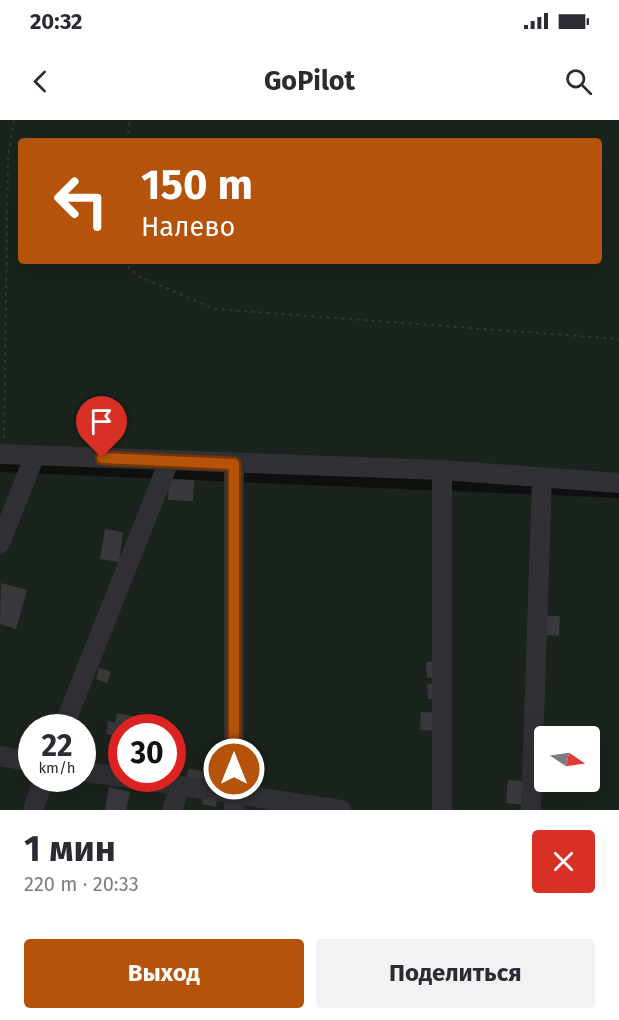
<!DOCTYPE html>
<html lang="ru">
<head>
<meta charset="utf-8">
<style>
	body { margin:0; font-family:"Fira Sans",sans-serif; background:#f2f2f3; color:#2b2b33; height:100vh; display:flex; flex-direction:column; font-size:22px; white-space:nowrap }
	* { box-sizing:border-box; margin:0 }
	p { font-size:20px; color:#7c7c81 }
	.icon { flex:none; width:33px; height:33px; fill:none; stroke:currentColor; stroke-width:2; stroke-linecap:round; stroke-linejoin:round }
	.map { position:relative; height:690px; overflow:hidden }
	.drawer { display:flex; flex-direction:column; background:#fff; flex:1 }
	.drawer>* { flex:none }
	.top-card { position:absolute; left:18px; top:18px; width:584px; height:126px; border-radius:6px; box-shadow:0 6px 24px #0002; background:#b45309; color:#fff; overflow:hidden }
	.needle { width:39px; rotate:103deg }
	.buttons { position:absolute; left:534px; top:606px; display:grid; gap:12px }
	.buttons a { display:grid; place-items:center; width:66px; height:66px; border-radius:6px; background:#fff; box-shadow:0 6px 24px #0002; font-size:30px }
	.speed { position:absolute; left:18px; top:594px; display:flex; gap:12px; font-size:30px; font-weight:700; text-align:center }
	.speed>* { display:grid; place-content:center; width:78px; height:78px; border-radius:50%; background:#fff; box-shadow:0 6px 24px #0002; line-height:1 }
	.speed small { font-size:15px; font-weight:400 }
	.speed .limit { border:9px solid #d22; background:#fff; color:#111 }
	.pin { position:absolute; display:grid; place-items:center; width:51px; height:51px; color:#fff; margin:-62px -26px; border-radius:50% 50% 50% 0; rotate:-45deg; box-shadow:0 0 6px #0007 }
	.pin .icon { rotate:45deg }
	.me { position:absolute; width:66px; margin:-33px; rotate:0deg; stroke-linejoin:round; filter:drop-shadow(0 0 4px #0008) }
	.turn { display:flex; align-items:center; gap:21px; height:126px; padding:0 24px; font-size:27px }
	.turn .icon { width:78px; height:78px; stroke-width:2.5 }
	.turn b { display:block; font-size:42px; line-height:51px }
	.round { display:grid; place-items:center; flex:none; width:63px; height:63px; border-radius:6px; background:#f2f2f3 }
	.summary { display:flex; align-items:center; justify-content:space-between; height:102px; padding:0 24px }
	h1 { font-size:36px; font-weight:700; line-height:45px }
	.primary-button { display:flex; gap:12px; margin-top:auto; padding:12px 24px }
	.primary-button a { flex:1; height:69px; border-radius:6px; background:#b45309; color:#fff; font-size:24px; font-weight:700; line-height:69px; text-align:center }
	.primary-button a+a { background:#f2f2f3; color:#2b2b33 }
	.status { display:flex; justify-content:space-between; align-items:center; height:42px; padding:0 30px; background:#fff; direction:ltr }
	.status svg { height:16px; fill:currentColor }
	header { display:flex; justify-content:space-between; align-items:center; height:78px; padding:0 24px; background:#fff; font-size:27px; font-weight:700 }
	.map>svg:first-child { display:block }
	.green { fill:#1b231d; fill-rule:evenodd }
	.building { fill:#39393d }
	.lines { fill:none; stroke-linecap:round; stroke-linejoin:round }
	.path { stroke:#36373c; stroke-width:2; stroke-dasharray:3 4.5; stroke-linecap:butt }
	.minor { stroke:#303035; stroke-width:20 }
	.route-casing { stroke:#753606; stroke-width:15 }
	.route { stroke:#b45309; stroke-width:10 }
</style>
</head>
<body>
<div class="status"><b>20:32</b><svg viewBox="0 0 49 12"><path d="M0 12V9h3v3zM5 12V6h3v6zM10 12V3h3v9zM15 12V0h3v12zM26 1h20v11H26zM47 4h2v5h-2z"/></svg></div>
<header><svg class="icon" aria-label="back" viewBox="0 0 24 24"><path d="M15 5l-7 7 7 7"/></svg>GoPilot<svg class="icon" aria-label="search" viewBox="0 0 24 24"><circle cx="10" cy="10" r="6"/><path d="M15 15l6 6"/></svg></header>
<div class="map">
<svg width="619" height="690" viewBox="0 0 619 690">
	<rect width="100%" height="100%" fill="#0f0f10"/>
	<g class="green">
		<path d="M0,0H619V358L0,328ZM21,21H598V141H21Z"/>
		<path d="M0,352L619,378V690H0ZM32,608H82V658H32ZM122,608H172V658H122ZM544,616H590V662H544Z"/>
	</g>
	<g class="building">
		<polygon points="169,359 194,360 193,381 168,380"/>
		<polygon points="105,409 123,412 119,442 100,439"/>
		<polygon points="1,463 27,470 16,509 0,504"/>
		<polygon points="546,496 560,496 559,516 546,515"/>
		<polygon points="438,541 439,557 427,558 426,542"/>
		<polygon points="99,548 111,552 107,563 96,559"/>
		<polygon points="427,564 438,564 438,579 428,579"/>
		<polygon points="421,592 441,593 441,611 420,610"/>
		<polygon points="117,593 143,598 141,608 122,608 122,617 106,614 108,601 115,603"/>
		<polygon points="188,649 208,652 206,665 186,662"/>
		<polygon points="508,660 525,661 523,685 506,683"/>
		<polygon points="109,667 130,672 126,690 105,690"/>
		<polygon points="203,676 217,679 216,687 202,684"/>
	</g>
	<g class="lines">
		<g class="path">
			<polyline points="128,21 129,0"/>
			<polyline points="122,141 138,156 215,189 619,219"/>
			<polyline points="4,318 8,38 14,0"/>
		</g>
		<g class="minor">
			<polyline points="0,334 442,350 619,363"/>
			<polyline points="234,344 234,690"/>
			<polyline points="442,350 442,690"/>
			<polyline points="0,423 35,335"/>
			<polyline points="63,608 169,341"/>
			<polyline points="0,636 32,642"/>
			<polyline points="82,651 122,657"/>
			<polyline points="129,658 341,690"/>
			<polyline points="33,690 44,658"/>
			<polyline points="172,690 180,667"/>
			<polyline points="531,690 542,358"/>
		</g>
	</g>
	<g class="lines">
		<g class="route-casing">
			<polyline id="route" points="102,338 234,344 234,649"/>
		</g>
		<use href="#route" class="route"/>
	</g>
</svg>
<div class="buttons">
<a><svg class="needle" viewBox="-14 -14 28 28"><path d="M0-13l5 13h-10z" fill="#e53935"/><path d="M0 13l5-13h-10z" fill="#7c7c81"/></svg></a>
</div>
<div class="speed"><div>22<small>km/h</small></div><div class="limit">30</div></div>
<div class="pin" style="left:102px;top:338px;background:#d93025"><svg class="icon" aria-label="arrive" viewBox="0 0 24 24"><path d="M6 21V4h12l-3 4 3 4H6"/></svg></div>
<svg class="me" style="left:234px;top:649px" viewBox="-20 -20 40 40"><circle r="17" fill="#b45309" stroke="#fff" stroke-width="3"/><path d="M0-11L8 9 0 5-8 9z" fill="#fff"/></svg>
<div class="top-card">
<div class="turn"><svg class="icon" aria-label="left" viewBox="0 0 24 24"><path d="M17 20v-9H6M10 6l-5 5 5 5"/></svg><div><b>150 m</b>Налево</div></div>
</div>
</div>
<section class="drawer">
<div class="summary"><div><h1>1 мин</h1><p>220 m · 20:33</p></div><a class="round" style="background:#d93025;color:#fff"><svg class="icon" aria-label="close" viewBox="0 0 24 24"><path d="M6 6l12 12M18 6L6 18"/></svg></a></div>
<div class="primary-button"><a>Выход</a><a>Поделиться</a></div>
</section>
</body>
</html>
